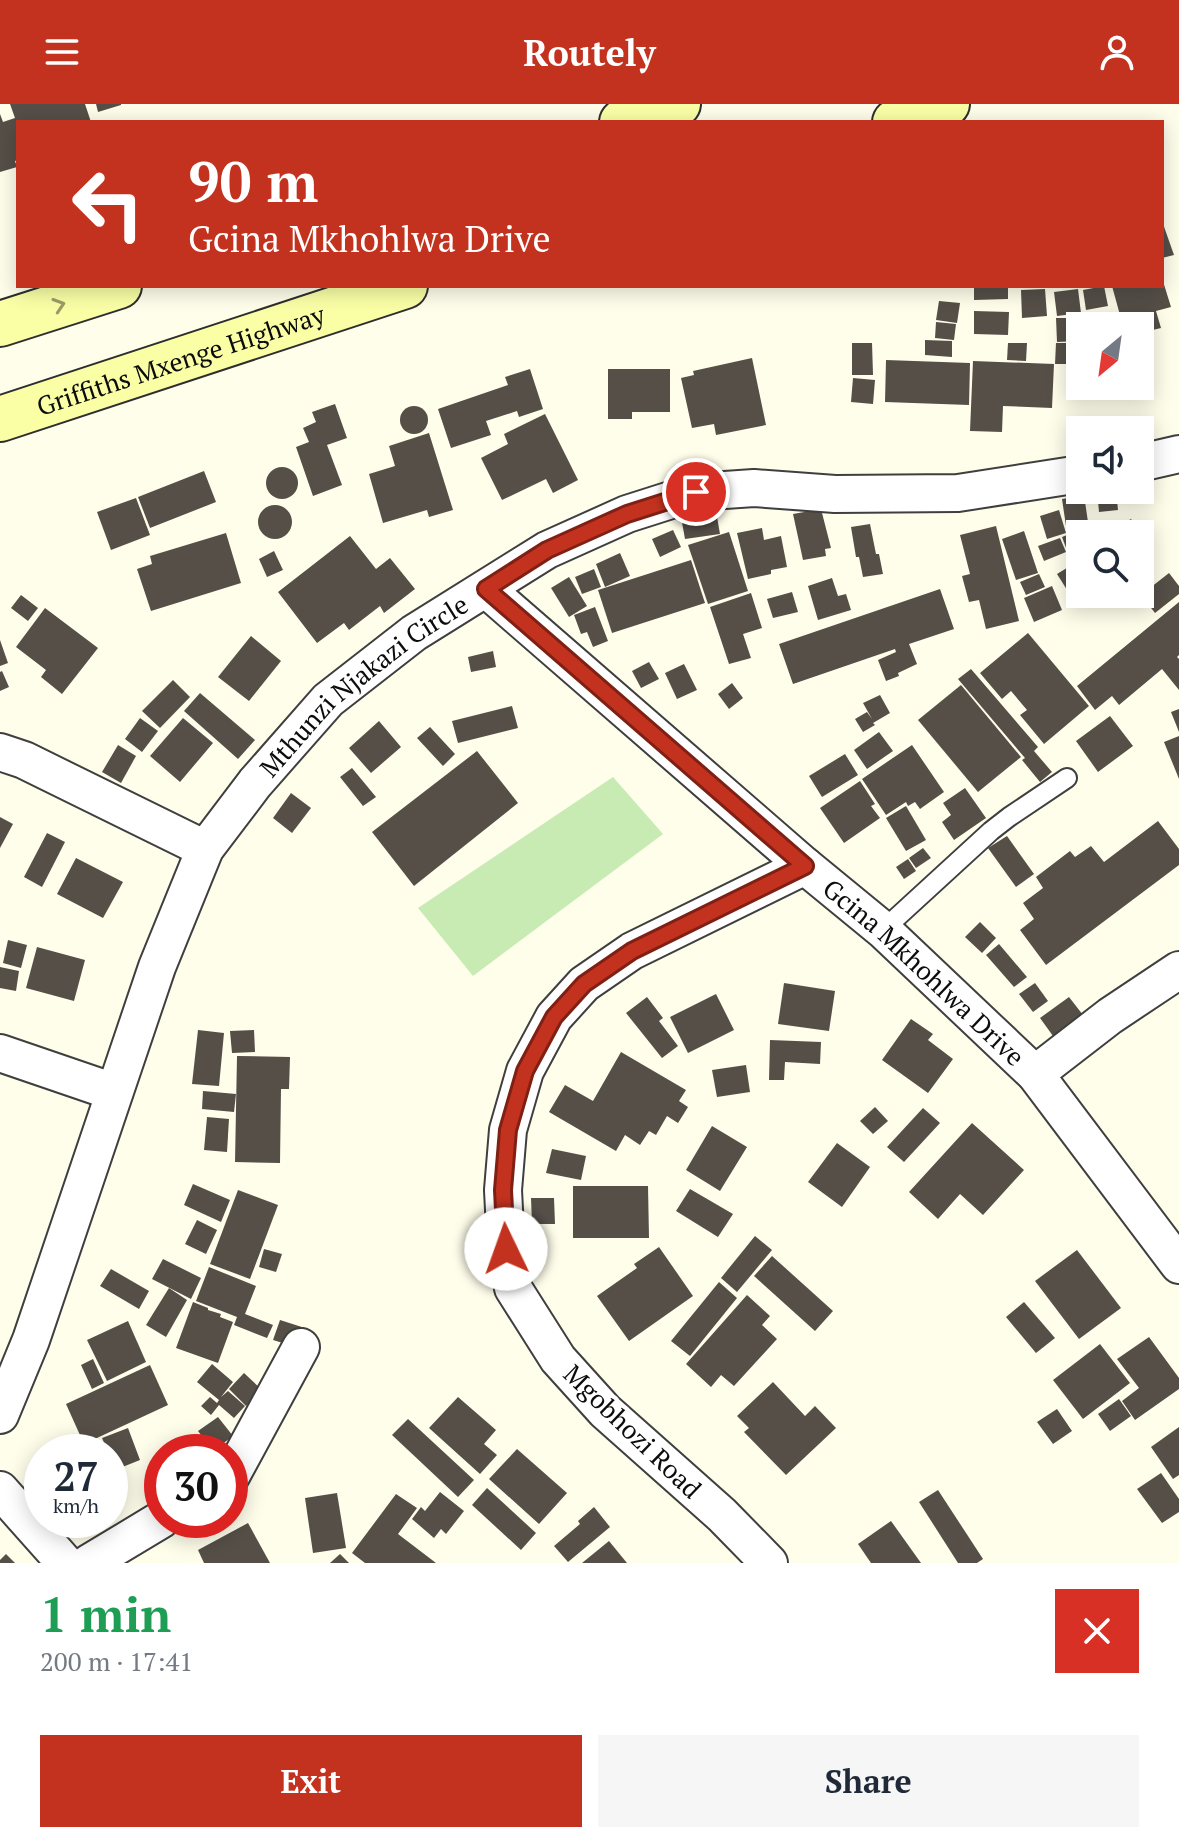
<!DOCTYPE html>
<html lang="en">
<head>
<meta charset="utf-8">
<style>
	body { margin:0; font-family:"PT Serif",serif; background:#f6f6f7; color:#1f2937; height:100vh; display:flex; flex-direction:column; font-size:30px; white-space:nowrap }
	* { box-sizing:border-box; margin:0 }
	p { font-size:26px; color:#747a83 }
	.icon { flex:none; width:44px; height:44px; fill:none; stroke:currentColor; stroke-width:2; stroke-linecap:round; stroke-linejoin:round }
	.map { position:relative; height:1459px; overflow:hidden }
	.panel { display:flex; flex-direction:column; background:#fff; flex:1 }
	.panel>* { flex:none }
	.hud { position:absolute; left:16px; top:16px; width:1148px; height:168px; border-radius:0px; box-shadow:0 4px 20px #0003; background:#c3321e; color:#fff; overflow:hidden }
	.needle { width:52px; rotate:209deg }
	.controls { position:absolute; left:1066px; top:208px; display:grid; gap:16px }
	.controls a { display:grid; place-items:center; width:88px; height:88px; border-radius:0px; background:#fff; box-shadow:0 4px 20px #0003; font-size:40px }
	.speed { position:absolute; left:24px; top:1330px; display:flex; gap:16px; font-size:40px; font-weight:700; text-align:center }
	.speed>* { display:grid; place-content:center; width:104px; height:104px; border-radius:50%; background:#fff; box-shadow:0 4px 20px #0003; line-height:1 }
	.speed small { font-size:20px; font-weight:400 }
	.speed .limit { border:12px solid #d22; background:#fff; color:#111 }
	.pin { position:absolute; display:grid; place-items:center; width:68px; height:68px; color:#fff; margin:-34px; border:4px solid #fff; border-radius:50%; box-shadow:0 2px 8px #0007 }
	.me { position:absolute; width:88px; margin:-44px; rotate:357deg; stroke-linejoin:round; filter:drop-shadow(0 0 6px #0008) }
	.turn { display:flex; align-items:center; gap:28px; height:168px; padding:0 40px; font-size:36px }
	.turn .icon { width:104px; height:104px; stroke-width:2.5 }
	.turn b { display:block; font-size:56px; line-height:68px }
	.round { display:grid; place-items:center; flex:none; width:84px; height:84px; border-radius:0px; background:#f6f6f7 }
	.headline { display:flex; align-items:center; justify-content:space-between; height:136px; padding:0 40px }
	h1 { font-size:48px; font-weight:700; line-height:60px; color:#1e9e55 }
	.cta { display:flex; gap:16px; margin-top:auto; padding:16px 40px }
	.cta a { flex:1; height:92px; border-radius:0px; background:#c3321e; color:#fff; font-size:32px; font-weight:700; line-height:92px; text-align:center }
	.cta a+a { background:#f6f6f7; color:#1f2937 }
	header { display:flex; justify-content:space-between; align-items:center; height:104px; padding:0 40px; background:#c3321e; color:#fff; font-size:36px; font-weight:700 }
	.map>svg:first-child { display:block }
	.green { fill:#c7ebb3 }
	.building { fill:#554f48 }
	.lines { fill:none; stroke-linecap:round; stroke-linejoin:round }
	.lane-casing { stroke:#3f3f3f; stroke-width:22 }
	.street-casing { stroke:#3f3f3f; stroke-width:40 }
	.secondary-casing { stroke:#2e2e2e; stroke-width:48 }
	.lane { stroke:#fff; stroke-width:18 }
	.street { stroke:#fff; stroke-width:36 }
	.secondary { stroke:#faffa6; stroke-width:44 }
	.oneway { stroke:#9b9e68 }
	.route-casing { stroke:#7f2014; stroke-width:20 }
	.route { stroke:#c3321e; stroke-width:14 }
	.labels { text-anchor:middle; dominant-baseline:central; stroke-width:8; stroke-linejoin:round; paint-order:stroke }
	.street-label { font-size:26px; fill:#0c0c0c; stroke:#fff }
</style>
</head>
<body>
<header><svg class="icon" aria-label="menu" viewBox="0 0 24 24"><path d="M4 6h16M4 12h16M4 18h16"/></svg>Routely<svg class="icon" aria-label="person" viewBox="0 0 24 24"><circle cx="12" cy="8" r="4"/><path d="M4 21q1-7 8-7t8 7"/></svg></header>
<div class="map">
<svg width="1179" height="1459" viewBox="0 0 1179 1459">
	<rect width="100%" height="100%" fill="#fffeeb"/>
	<polygon class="green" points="613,673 663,730 473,872 418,804"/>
	<g class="building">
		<polygon points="10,0 85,0 91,18 18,18 18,56 15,57 17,63 0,68 0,10 3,18 15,14"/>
		<polygon points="96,0 121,0 121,1 98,8"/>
		<polygon points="1162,117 1174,151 1162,154"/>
		<polygon points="1162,174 1171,203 1156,207 1161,224 1140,229 1140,222 1123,222 1112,182 1162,182"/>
		<polygon points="974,182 1008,182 1008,195 974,196"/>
		<polygon points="1104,182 1108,202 1086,206 1083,186"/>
		<polygon points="1045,185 1047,212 1022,214 1021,186"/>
		<polygon points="1078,185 1081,209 1057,212 1054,188"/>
		<polygon points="939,197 960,199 957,219 936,216"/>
		<polygon points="974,207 1009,208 1008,231 974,230"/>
		<polygon points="1056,214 1078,214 1078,237 1057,238"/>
		<polygon points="936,218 956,220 954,236 935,234"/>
		<polygon points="925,236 952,237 952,253 925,251"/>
		<polygon points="852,239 872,239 873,271 852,271"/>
		<polygon points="1008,239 1027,239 1026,257 1007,256"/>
		<polygon points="1056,239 1078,239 1078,260 1055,260"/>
		<polygon points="752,254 766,321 716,331 714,320 692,324 681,274 694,271 693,267"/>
		<polygon points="886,256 970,259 969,301 885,298"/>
		<polygon points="973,257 1054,260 1052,304 1003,302 1002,328 970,327"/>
		<polygon points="530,265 543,305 519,313 517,307 486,317 491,331 451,344 438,305 508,281 505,273"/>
		<polygon points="608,265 670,265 670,308 632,308 632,315 608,315"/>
		<polygon points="853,274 875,276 873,300 851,298"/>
		<polygon points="335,300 347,334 327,341 342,381 313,392 296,343 309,338 303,324 316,318 312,308"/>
		<circle cx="414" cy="316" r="14"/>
		<polygon points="545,310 578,376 553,389 546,375 502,396 481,354 508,340 504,330"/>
		<polygon points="429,329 453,406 429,413 427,406 383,419 369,370 395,362 389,342"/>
		<circle cx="282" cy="379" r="16"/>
		<polygon points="204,367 216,398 150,424 138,393"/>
		<polygon points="1097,386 1116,386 1118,406 1099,408"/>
		<polygon points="1084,391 1088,418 1066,422 1062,395"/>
		<polygon points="136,394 150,431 111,446 97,408"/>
		<circle cx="275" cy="418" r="17"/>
		<polygon points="821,405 831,444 825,445 826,452 803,456 793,410"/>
		<polygon points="1059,406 1066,429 1047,435 1040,412"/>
		<polygon points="716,407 720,430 685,435 681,413"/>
		<polygon points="1131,415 1140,430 1105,430"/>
		<polygon points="870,420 876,450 879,450 883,470 863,473 859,453 856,453 851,423"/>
		<polygon points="996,422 1019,517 986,525 979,496 969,498 962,472 970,470 960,431"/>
		<polygon points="1087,423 1090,430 1080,430 1080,444 1068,449 1062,433"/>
		<polygon points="762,424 764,436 781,432 787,463 771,466 771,470 748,475 737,429"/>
		<polygon points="673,426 681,443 660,453 652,435"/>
		<polygon points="1024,427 1038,469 1016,476 1002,435"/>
		<polygon points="729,428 748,487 708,500 688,441"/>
		<polygon points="226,429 241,479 151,507 137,465 152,460 150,452"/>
		<polygon points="1140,431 1150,449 1140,455"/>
		<polygon points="350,432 376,465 390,454 415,485 384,509 380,502 349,526 344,519 317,539 278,488"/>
		<polygon points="1060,434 1066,448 1044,457 1038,442"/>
		<polygon points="274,447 283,466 267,473 259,455"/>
		<polygon points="620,449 630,472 605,483 596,460"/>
		<polygon points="691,456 705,499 612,529 598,486"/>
		<polygon points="1075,459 1080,467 1080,482 1069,489 1057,470"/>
		<polygon points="594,465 601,483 582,490 575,473"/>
		<polygon points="1169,469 1179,482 1179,490 1155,509 1141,491"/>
		<polygon points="1039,470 1045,483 1026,491 1020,478"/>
		<polygon points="569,473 587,502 569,513 551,484"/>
		<polygon points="832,474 838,492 846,490 851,506 818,516 808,482"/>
		<polygon points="1052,482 1062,506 1034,518 1024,494"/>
		<polygon points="940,485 954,525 909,540 917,560 898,569 899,572 886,577 878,556 896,548 895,545 793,580 779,540"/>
		<polygon points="792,488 798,508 773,514 767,495"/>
		<polygon points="751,489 762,524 743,530 751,554 729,560 710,503"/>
		<polygon points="21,491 38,504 28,517 11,504"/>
		<polygon points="1179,498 1179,551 1177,553 1179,555 1179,586 1162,565 1119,601 1112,592 1095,606 1077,582"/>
		<polygon points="595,503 608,537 593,543 587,528 581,530 574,511"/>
		<polygon points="45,504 98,544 62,590 41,573 46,566 16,543"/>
		<polygon points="1028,529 1089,602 1044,640 1020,611 1027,606 1011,587 1002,595 980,569"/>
		<polygon points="251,532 281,557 249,597 218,573"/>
		<polygon points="0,536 8,559 0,562"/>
		<polygon points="493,547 496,563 471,568 468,553"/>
		<polygon points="649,558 659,575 641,584 632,567"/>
		<polygon points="684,560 697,586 677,595 665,569"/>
		<polygon points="971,565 1038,643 1034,647 1052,668 1040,678 1022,656 1025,654 958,575"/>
		<polygon points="2,567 9,583 0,587 0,568"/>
		<polygon points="173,576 190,593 160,624 142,607"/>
		<polygon points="732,579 743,594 729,605 718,590"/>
		<polygon points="961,581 1021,653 978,688 918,616"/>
		<polygon points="200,589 255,636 238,655 184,607"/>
		<polygon points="880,591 890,609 873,619 875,621 863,628 855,615 867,608 872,615 863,599"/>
		<polygon points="512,602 518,624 458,639 452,617"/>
		<polygon points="1179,605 1179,628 1171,608"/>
		<polygon points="1110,612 1133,642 1098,668 1076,637"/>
		<polygon points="140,614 158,627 142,648 125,635"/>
		<polygon points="183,614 213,639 180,678 150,652"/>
		<polygon points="379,617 401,643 371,669 349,644"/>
		<polygon points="430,623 455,650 443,662 417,634"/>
		<polygon points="879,628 893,647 867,665 854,646"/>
		<polygon points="1179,632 1179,675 1164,638"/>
		<polygon points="118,641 136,652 121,679 102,668"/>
		<polygon points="912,641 944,688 920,705 915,698 908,702 906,698 886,711 862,675"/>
		<polygon points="477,647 518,699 414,782 372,728"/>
		<polygon points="845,650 858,671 822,693 809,672"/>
		<polygon points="352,664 376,693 363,702 340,673"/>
		<polygon points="860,677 875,700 871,702 880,714 844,739 820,704"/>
		<polygon points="965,684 986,714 954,736 942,718 951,711 943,699"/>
		<polygon points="291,689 311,704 292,729 273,714"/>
		<polygon points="906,702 926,736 906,747 886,714"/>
		<polygon points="0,713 13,720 0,744"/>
		<polygon points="1158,717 1179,745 1179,761 1046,861 1020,826 1034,815 1023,799 1043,784 1036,773 1070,747 1075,753 1091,742 1104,758"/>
		<polygon points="47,729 65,738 42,783 24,773"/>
		<polygon points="1007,732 1034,770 1016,783 988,744"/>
		<polygon points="923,744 931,754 916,764 909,754"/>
		<polygon points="76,754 123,778 103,814 57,790"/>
		<polygon points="908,755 916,767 904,775 896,763"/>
		<polygon points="980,818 996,834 982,849 965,833"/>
		<polygon points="8,836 27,841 21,864 3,859"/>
		<polygon points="999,840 1027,873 1014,883 986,851"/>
		<polygon points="37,843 85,856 74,897 26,884"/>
		<polygon points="0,863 19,867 16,887 0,884"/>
		<polygon points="784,879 835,887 829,927 778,920"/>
		<polygon points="1035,879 1048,897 1033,908 1019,890"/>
		<polygon points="716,890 734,926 688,949 670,913"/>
		<polygon points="647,893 663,914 659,917 678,942 662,954 626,909"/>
		<polygon points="1069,893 1083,911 1053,932 1040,914"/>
		<polygon points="911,915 933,930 928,936 953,955 928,989 882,956"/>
		<polygon points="198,926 224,929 219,982 192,980"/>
		<polygon points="254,926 255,948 232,949 230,927"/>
		<polygon points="770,936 821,938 820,960 785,958 784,976 769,976"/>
		<polygon points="621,948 686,986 679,997 688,1003 678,1019 667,1012 656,1031 649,1027 640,1041 625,1031 616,1047 549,1008 565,981 593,997"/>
		<polygon points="237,952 290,953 289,985 281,985 280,1059 235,1058"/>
		<polygon points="746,961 750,988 717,993 712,966"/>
		<polygon points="203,987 236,990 234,1008 202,1005"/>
		<polygon points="875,1003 888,1017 873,1030 860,1017"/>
		<polygon points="923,1004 940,1019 904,1058 887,1043"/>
		<polygon points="207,1013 229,1015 227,1048 204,1046"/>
		<polygon points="972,1019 1024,1066 983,1111 960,1090 938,1115 909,1088"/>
		<polygon points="712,1022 747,1043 720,1087 686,1066"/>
		<polygon points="837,1039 870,1063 842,1103 808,1078"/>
		<polygon points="552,1045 586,1052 581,1076 546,1069"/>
		<polygon points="193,1080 230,1096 221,1118 184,1101"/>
		<polygon points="573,1082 648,1082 649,1134 573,1134"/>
		<polygon points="690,1085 733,1110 718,1133 676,1107"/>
		<polygon points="238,1086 278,1101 250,1175 210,1160"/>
		<polygon points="531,1094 554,1094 555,1120 532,1120"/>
		<polygon points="197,1116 217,1126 206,1150 185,1140"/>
		<polygon points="755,1132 772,1146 737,1188 721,1174"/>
		<polygon points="659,1143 693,1192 629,1237 597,1192 637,1164 634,1160"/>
		<polygon points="264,1145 282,1150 276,1168 259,1163"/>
		<polygon points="1077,1146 1121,1204 1079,1235 1035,1177"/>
		<polygon points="772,1152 833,1207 815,1227 754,1172"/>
		<polygon points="163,1155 201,1174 191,1195 152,1175"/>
		<polygon points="209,1163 256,1182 245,1210 273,1221 267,1234 234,1221 237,1213 196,1197"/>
		<polygon points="111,1165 149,1187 139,1205 100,1182"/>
		<polygon points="719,1178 737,1194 690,1252 671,1237"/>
		<polygon points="169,1184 187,1196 166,1233 146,1221"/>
		<polygon points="747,1191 770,1212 762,1221 777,1235 734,1282 721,1271 711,1283 686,1260"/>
		<polygon points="193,1198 208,1204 208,1206 221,1210 220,1213 233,1218 218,1259 176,1244"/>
		<polygon points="1024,1198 1055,1234 1036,1249 1006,1213"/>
		<polygon points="280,1216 305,1224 299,1244 273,1236"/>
		<polygon points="128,1217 146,1258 107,1277 87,1236"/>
		<polygon points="1149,1233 1179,1274 1179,1285 1135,1316 1122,1297 1139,1284 1117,1255"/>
		<polygon points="1100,1240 1130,1279 1083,1315 1053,1276"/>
		<polygon points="93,1255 104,1279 92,1285 81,1261"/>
		<polygon points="212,1260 233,1278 221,1293 228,1287 245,1302 234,1314 219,1301 211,1311 201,1302 210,1293 217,1299 219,1296 197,1278"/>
		<polygon points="150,1261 168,1301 84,1340 66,1300"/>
		<polygon points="244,1269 262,1286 246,1302 229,1285"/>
		<polygon points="773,1278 805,1312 815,1302 836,1324 786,1371 744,1328 749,1324 737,1312"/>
		<polygon points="458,1293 496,1326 484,1340 497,1351 480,1370 429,1324"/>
		<polygon points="1119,1295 1131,1312 1110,1327 1098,1310"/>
		<polygon points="1057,1305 1072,1327 1053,1340 1037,1318"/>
		<polygon points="218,1313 233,1332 213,1347 198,1327"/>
		<polygon points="408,1315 474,1376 458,1393 392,1331"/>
		<polygon points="1179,1323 1179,1371 1173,1375 1151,1343"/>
		<polygon points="128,1324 140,1356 115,1366 110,1348 108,1348 102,1334"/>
		<polygon points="517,1345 567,1389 539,1420 489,1375"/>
		<polygon points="1161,1369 1179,1395 1179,1408 1162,1419 1137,1385"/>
		<polygon points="487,1384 536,1429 521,1446 472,1401"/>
		<polygon points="938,1386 983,1455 977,1459 958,1459 919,1398"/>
		<polygon points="440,1388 464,1407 446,1430 441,1425 434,1434 412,1415 421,1403 425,1407"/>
		<polygon points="337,1389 346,1444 313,1449 305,1394"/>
		<polygon points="396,1390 417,1404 398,1430 436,1459 365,1459 352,1449"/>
		<polygon points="594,1403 610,1423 568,1458 554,1442 580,1420 578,1417"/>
		<polygon points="891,1417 921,1459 871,1459 858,1440"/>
		<polygon points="248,1419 270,1459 204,1459 198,1446"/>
		<polygon points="609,1437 627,1459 582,1459"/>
		<polygon points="6,1450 15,1459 0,1459 0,1456"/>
		<polygon points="340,1450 349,1459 330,1459"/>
	</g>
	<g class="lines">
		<g class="lane-casing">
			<polyline id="lane" points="883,826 991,727 1009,713 1067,674"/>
		</g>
		<g class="street-casing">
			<g id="street">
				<polyline points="1140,359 1179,350"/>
				<path id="s1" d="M486,485L805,762L883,826L1035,970L1179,1161"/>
				<polyline points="0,648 24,656 205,745"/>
				<polyline points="0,949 114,988"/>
				<polyline points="1035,970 1110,912 1179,866"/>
				<path id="s2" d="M0,1311L31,1236L157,863L205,745L255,679L328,596L414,529L547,446L627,410L696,388L754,384L835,390L958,389L1080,370"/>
				<polyline points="230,1374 301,1243"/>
				<polyline points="0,1386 65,1459"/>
				<polyline points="89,1459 162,1415"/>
				<polyline points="769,1459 722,1411 605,1307 558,1255 513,1184 506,1145 503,1086 508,1026 525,967 554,913 584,880 632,847 805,762"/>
			</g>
		</g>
		<g class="secondary-casing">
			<g id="secondary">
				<polyline points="622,18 678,0"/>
				<polyline points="895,18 947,0"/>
				<polyline points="0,220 119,182"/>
				<path id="s3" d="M0,315L405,182"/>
			</g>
		</g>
		<use href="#lane" class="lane"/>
		<use href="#street" class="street"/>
		<use href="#secondary" class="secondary"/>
	</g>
	<defs><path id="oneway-chevron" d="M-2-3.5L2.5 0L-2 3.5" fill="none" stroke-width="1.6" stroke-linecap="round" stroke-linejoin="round" transform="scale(2)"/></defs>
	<use class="oneway" href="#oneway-chevron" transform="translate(59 201) rotate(-18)"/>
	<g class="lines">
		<g class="route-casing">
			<polyline id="route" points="506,1145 503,1086 508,1026 525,967 554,913 584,880 632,847 805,762 486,485 547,446 627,410 696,388"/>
		</g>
		<use href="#route" class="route"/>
	</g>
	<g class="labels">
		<g class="street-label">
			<text stroke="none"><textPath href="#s3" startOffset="190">Griffiths Mxenge Highway</textPath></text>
			<text stroke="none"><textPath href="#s2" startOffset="832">Mthunzi Njakazi Circle</textPath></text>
			<text stroke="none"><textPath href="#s1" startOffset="582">Gcina Mkhohlwa Drive</textPath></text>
			<text transform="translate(633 1327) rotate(44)">Mgobhozi Road</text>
		</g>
	</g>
</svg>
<div class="controls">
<a><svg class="needle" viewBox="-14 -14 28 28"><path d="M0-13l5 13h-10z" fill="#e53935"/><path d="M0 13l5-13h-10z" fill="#747a83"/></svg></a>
<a><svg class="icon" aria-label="sound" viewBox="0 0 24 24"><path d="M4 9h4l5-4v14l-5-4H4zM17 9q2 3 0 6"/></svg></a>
<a><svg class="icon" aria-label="search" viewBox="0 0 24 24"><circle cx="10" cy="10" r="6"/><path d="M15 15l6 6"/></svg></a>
</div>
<div class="speed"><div>27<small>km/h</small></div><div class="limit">30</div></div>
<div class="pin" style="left:696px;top:388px;background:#d93025"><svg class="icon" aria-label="arrive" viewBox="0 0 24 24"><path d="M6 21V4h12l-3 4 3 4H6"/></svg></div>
<svg class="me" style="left:506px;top:1145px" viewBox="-20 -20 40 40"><circle r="19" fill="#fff"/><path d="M0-13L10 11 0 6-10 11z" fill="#c3321e"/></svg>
<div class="hud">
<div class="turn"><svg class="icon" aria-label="left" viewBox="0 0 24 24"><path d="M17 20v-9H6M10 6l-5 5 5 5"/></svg><div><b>90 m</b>Gcina Mkhohlwa Drive</div></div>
</div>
</div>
<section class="panel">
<div class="headline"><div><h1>1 min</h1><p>200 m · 17:41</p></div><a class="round" style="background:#d93025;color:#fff"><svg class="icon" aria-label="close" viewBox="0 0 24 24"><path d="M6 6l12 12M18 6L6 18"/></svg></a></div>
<div class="cta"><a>Exit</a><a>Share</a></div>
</section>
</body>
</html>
